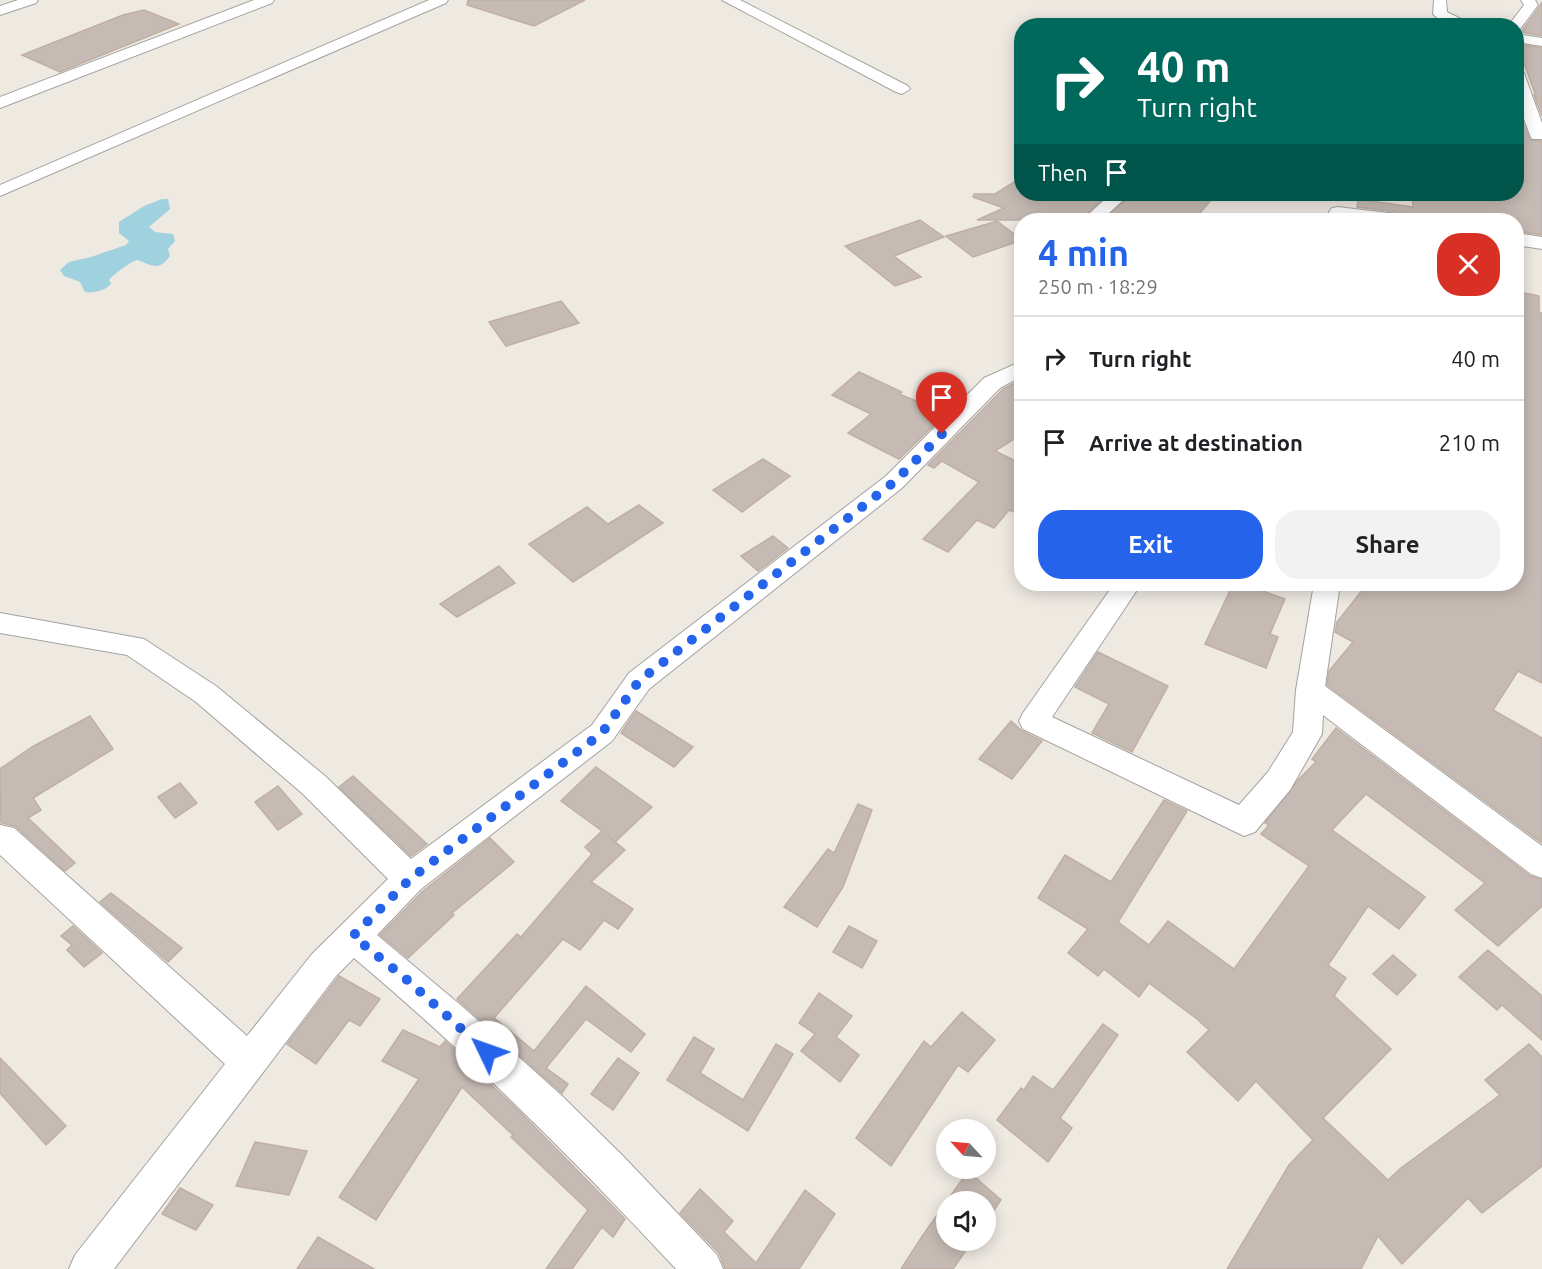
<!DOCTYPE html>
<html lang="en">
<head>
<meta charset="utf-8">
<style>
	body { margin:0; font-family:Ubuntu,sans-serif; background:#f2f2f2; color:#202124; height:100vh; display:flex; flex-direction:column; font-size:22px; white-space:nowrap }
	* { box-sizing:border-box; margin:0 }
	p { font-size:20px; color:#757577 }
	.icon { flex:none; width:33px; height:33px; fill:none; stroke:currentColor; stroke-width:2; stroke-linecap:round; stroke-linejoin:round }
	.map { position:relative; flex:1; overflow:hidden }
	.details { position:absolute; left:1014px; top:213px; width:510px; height:378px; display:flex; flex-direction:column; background:#fff; border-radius:24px; box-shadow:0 3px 15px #0003 }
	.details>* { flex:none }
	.banner { position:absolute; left:1014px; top:18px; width:510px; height:183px; border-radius:24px; box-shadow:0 3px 15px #0003; background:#00695c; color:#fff; overflow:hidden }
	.needle { width:39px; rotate:296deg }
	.fabs { position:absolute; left:936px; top:1119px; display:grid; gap:12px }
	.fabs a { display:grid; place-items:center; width:60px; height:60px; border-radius:50%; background:#fff; box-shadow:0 3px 15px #0003; font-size:30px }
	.pin { position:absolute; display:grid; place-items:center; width:51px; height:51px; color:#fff; margin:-62px -26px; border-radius:50% 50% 50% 0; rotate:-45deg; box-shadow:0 0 6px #0007 }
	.pin .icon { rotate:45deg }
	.me { position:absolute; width:66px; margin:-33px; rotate:312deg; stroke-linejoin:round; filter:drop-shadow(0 0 4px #0008) }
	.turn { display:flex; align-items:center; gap:21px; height:126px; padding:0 24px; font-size:27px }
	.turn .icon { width:78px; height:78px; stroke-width:2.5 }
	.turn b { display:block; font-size:42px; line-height:51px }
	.then { display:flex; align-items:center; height:57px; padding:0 24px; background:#0003; gap:12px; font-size:22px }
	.round { display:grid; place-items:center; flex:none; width:63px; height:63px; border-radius:24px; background:#f2f2f2 }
	.summary { display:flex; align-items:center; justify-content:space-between; height:102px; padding:0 24px }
	h1 { font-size:36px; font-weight:700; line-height:45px; color:#2563eb }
	.cta { display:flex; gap:12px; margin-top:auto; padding:12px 24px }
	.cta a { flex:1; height:69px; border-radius:24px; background:#2563eb; color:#fff; font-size:24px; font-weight:700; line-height:69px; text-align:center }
	.cta a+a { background:#f2f2f2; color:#202124 }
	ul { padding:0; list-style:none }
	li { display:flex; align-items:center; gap:18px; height:84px; padding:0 24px; border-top:2px solid #e0e0e0 }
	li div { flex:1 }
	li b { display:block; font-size:22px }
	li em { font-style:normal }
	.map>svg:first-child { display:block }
	.water { fill:#9fd2de }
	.building { fill:#c6bbb4; stroke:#c0afa3; stroke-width:1.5 }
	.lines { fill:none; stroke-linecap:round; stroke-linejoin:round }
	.minor-casing { stroke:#a3a3a3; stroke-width:2 }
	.minor { fill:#fff; fill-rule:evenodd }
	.route { stroke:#2563eb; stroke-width:10; stroke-dasharray:0 18 }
</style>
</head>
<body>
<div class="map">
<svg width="1542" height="1269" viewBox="0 0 1542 1269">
	<rect width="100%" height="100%" fill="#eee9e1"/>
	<path class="water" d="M162,199H168L170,209L149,227L155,232L173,234L175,241L168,249L170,256C158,272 152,265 137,260C130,262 114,274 109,280L111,284C104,291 95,293 85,292L80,282L64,276L60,270L69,262L91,257L126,245L129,241L119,233V222L144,206Z"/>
	<g class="building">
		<polygon points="468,0 585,0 534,26 467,5"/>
		<polygon points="1542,2 1542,36 1521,32 1540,6"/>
		<polygon points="144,10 179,24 60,72 22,55 123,15"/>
		<polygon points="1517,44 1542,48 1542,116 1534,95 1536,96"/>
		<polygon points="1516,105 1530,140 1542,141 1542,235 1517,231 1518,220 1407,220 1404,214 1397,212 1357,207 1358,199 1413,207 1412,194 1516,194"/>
		<polygon points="1022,177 1022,194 1108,194 1080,220 977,220 1004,208 973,197 974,194 995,194"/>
		<polygon points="1132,194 1216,194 1194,220 1104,220"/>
		<polygon points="920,220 944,237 894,256 921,277 895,286 845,246"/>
		<polygon points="997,221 1022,240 973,257 946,236"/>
		<polygon points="1516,291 1539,296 1539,312 1542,313 1542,683 1518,671 1493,710 1542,738 1542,843 1327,685 1329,671 1353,642 1335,632 1337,622 1367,584 1516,584"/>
		<polygon points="561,301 579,323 506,346 489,322"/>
		<polygon points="859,372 902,392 899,394 946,413 899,459 848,433 871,414 832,395"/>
		<polygon points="1022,379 1022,434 995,451 1022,464 1022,515 1009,510 994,528 977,520 948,552 923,539 979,482 942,461 934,468 928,465 1003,389"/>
		<polygon points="763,459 790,476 742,512 713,490"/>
		<polygon points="639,505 663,523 573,582 529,544 587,507 608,524"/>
		<polygon points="773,536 788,548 758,571 741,556"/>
		<polygon points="499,566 515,583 457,617 440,604"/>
		<polygon points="1233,584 1244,584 1285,599 1270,634 1278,637 1266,668 1205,644"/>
		<polygon points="1098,652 1168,686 1132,752 1092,733 1109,704 1075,687"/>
		<polygon points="636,711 693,747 674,767 621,733"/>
		<polygon points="90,716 113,749 33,798 41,810 28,818 75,863 65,871 15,826 1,823 0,769 32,747"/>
		<polygon points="1011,721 1022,731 1042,741 1012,779 979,759"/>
		<polygon points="1336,728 1530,876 1542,880 1542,906 1498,946 1455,910 1485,883 1366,794 1332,830 1425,897 1399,929 1368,906 1328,965 1346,978 1334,996 1391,1049 1323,1118 1388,1180 1401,1168 1500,1095 1485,1080 1529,1044 1542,1057 1542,1166 1482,1213 1468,1198 1402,1264 1378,1236 1361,1269 1227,1269 1289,1165 1313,1140 1256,1081 1238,1101 1187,1052 1209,1030 1197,1019 1149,983 1139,997 1104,969 1098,976 1068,953 1088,929 1038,898 1065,855 1111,882 1164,800 1187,811 1118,922 1149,945 1168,921 1234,969 1309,866 1261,834 1269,825 1265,823 1298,780 1316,762 1312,759"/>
		<polygon points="596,767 652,807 615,842 608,836 625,850 591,882 633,909 618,929 604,920 580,950 563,939 494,1018 534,1051 586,986 645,1034 631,1052 586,1019 546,1068 568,1084 562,1093 457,999 517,934 521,937 592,854 585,847 602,831 561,801"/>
		<polygon points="353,776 427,844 411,856 339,787"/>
		<polygon points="180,783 197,803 175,818 158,797"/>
		<polygon points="278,786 302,814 278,830 255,802"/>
		<polygon points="858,804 872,810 843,887 817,927 784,907 828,849 834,853"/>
		<polygon points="490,838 514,862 452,913 454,915 408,958 380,935 423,891"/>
		<polygon points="111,893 182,948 168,962 100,902"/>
		<polygon points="73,926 102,953 84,967 67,950 72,945 61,936"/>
		<polygon points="849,926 877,941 862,968 833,952"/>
		<polygon points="1488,950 1542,996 1542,1040 1502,1005 1497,1010 1459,977"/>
		<polygon points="1393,955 1416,975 1397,995 1373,974"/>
		<polygon points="339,976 380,999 360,1026 349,1020 316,1064 287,1044"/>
		<polygon points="819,993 852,1016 836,1037 859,1055 840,1082 801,1051 815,1034 799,1023"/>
		<polygon points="962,1012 995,1040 968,1072 958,1065 891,1166 856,1138 924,1041 931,1047"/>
		<polygon points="1103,1024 1118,1035 1060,1118 1072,1128 1048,1162 997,1120 1021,1088 1024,1090 1033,1076 1053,1090"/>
		<polygon points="403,1030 440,1047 445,1041 518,1110 625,1219 613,1237 602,1227 572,1269 546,1269 588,1210 511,1137 513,1135 462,1087 376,1220 339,1197 419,1079 382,1061"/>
		<polygon points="694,1037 714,1049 700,1073 743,1100 776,1044 793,1054 748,1131 667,1080"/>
		<polygon points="0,1058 66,1126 46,1145 0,1093"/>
		<polygon points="618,1058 639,1073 613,1110 591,1094"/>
		<polygon points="255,1142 307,1151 289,1195 236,1186"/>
		<polygon points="968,1171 1001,1200 986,1222 986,1202 946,1202 946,1240 973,1240 953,1269 901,1269 923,1235"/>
		<polygon points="180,1188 213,1205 196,1230 162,1214"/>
		<polygon points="700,1189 733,1221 724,1232 756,1263 805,1190 835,1214 799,1269 725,1269 719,1253 680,1213"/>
		<polygon points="318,1237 374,1269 297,1269"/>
	</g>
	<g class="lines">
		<g class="minor-casing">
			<g id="minor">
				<polygon points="18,0 38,0 36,3 0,15 0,6"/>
				<polygon points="254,0 274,0 272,3 0,108 0,97"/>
				<polygon points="429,0 448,0 446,3 0,196 0,185"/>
				<polygon points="722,0 740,0 908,86 910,89 902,94 896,92"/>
				<path d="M1434,0H1446L1447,12L1475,26C1460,26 1444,26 1433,14Z"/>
				<polygon points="1521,0 1535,0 1538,5 1520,29 1516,30 1516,26 1508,26 1524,5"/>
				<polygon points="1516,34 1542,38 1542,46 1516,42"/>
				<polygon points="1516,69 1524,73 1542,123 1542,139 1532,139 1530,135 1516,97"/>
				<polygon points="1111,194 1130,194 1101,220 1082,220"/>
				<polygon points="1338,207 1396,214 1403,216 1405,220 1331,220 1329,212 1332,208"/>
				<polygon points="1516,233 1542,237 1542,249 1516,245"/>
				<path d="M1022,361V376L1000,388L902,488L649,689L612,741L421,889L377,935L464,1008L561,1095L623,1156L717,1255L723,1269H676C574,1159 469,1055 354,958L336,976L114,1269H69L75,1255L225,1064L0,855V825L14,828L247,1036L312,954L388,879L303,794L196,702L127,655L0,633V613L144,639L216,686L325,776L411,859L592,725L629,673L886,476L984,378Z"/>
				<polygon points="1114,584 1141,584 1052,717 1239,805 1268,772 1293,732 1296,690 1314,584 1340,584 1325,686 1542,846 1542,878 1531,874 1323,715 1322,734 1290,790 1255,832 1244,836 1023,729 1019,721 1023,713"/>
			</g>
		</g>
		<use href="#minor" class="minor"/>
	</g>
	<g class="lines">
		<polyline class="route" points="487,1052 405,978 353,936 410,879 602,733 639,681 894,482 942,434"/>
	</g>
</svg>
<div class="fabs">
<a><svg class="needle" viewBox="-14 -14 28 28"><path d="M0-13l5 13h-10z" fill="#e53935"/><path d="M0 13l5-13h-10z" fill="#757577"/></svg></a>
<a><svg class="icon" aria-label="sound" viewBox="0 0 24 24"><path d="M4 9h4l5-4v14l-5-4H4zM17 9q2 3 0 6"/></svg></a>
</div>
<div class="pin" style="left:942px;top:434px;background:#d93025"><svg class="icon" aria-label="arrive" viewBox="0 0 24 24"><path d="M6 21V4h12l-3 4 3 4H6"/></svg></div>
<svg class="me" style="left:487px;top:1052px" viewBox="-20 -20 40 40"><circle r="19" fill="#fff"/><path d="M0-13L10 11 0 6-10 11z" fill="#2563eb"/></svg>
<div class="banner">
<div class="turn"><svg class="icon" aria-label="right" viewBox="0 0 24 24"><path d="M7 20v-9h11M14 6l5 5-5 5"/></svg><div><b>40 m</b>Turn right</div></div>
<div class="then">Then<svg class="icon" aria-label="arrive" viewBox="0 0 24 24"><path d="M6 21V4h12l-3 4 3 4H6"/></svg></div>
</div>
<section class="details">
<div class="summary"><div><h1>4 min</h1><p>250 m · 18:29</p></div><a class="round" style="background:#d93025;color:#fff"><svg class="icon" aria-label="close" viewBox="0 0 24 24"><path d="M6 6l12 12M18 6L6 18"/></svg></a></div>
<ul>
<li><svg class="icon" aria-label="right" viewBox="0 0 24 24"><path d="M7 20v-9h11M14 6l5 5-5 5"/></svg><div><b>Turn right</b></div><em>40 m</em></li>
<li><svg class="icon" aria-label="arrive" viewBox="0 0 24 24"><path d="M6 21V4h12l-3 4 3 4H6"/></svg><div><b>Arrive at destination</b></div><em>210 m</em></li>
</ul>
<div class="cta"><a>Exit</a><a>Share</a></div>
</section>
</div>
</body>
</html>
